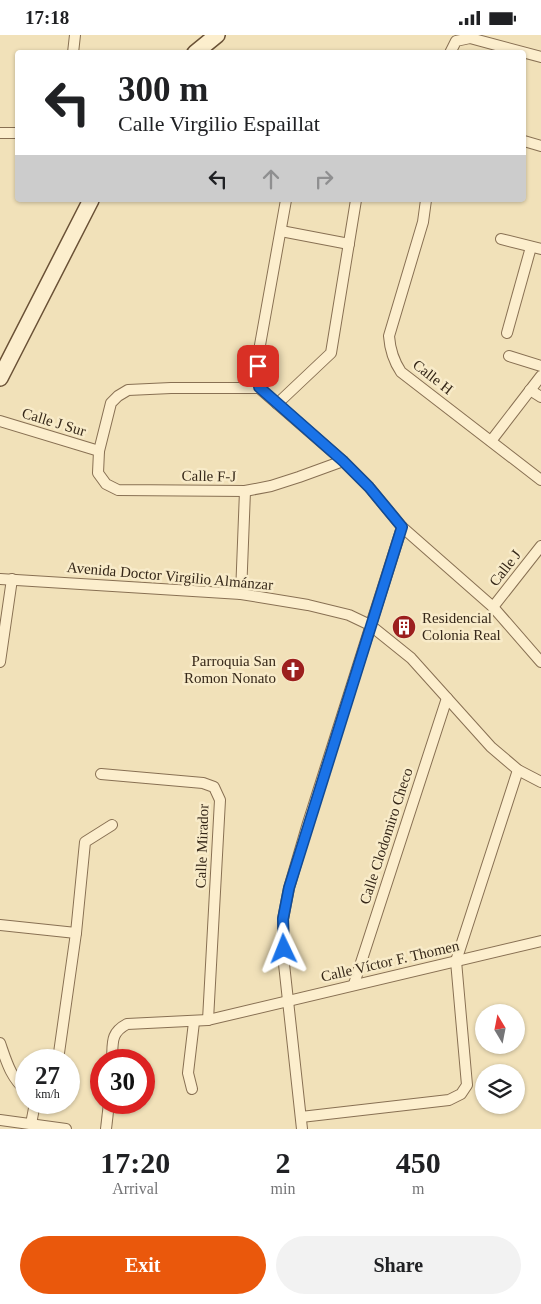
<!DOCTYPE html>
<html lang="en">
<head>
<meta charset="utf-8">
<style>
	body { margin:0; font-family:Georgia,serif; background:#f2f2f2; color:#202124; height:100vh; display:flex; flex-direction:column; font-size:19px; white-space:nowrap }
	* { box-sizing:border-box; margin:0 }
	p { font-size:16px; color:#757577 }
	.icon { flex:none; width:28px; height:28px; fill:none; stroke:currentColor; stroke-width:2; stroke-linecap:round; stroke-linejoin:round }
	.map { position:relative; height:1094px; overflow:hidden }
	.sheet { display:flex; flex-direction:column; background:#fff; flex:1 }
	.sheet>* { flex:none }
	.banner { position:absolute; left:15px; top:15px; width:511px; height:152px; border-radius:5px; box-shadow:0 1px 4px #0004; background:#fff; color:#202124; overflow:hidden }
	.needle { width:32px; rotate:350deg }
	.fabs { position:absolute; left:475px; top:969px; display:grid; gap:10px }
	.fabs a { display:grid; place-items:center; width:50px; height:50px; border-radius:50%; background:#fff; box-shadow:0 1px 4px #0004; font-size:25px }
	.speed { position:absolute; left:15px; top:1014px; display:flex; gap:10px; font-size:25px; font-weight:700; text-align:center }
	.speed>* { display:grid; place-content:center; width:65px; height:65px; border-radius:50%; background:#fff; box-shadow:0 1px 4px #0004; line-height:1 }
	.speed small { font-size:12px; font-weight:400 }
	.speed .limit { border:8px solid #d22; background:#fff; color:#111 }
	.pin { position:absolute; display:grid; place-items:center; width:42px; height:42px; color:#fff; margin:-21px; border-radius:10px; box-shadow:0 2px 8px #0006 }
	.me { position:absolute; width:55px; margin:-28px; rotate:358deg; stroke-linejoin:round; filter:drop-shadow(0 0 4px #0008) }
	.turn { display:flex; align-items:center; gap:18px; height:105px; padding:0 20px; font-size:22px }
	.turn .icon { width:65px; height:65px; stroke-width:2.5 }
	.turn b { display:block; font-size:35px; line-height:42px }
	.lanes { display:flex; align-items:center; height:48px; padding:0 20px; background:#0003; justify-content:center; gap:25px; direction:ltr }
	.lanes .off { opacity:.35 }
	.eta { display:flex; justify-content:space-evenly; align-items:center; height:85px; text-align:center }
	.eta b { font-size:30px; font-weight:700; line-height:35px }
	.button { display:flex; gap:10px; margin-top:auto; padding:10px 20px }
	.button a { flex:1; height:58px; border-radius:30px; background:#ea580c; color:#fff; font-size:20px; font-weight:700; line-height:58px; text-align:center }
	.button a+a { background:#f2f2f2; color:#202124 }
	.status { display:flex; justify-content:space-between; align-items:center; height:35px; padding:0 25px; background:#fff; direction:ltr }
	.status svg { height:14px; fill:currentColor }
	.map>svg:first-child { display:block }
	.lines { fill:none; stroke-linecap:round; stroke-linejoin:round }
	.minor-casing { stroke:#887053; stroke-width:12 }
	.secondary-casing { stroke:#6a5136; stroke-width:18 }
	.minor { stroke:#fceecd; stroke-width:10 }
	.secondary { stroke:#fceecd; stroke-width:15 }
	.route-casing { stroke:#114b97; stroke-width:12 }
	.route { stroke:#1a73e8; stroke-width:9 }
	.labels { text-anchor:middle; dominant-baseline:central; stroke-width:5; stroke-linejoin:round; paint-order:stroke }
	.street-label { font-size:15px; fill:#362819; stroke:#f8ebc9 }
	.poi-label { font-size:15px; fill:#362819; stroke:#f8ebc9; text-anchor:start }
</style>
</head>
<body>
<div class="status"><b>17:18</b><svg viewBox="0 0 49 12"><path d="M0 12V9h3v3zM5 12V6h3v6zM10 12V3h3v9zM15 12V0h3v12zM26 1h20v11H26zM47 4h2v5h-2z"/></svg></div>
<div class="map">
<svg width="541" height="1094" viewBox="0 0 541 1094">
	<rect width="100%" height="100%" fill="#f1e1b9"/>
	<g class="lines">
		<g class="minor-casing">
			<g id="minor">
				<polyline points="73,18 75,0"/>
				<polyline points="450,18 456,6 470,3 541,22"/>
				<polyline points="0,98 18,98"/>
				<polyline points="524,106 541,111"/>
				<polyline points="286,165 260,310 258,331 259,353 343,426 369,452 402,492 493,572 541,627"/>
				<path d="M426,165L423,187L389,301C390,315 393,325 401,337L541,445"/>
				<polyline points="281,196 349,209"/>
				<polyline points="501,204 541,214"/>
				<polyline points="507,298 531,212"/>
				<polyline points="509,321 541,331"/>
				<polyline points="259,353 171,353 128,355 118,361 111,368 99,416 98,438 106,449 118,455 245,456 271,451 299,442 343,426"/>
				<polyline points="530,355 541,362"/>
				<polyline points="277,369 331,318 356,165"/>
				<polyline points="0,386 99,416"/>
				<polyline points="491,406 541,341"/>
				<polyline points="0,544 241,559 308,570 349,580 370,590 411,623 491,712 518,735 541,747"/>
				<polyline points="241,559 245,456"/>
				<polyline points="493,572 541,511"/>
				<polyline points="0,627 12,544"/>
				<polyline points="101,739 203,748 214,752 220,765 208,985"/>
				<polyline points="0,890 76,898"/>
				<polyline points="354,949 447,663"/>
				<path d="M0,1008C6,1025 11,1044 26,1055"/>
				<polyline points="58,1025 76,898 85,807 112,790"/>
				<path d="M112,1025C113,1008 110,998 127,989L208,985L541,906"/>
				<polyline points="192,1054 188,1038 194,987"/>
				<polyline points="301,1082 449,1065 461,1059 467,1050 456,926 518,735"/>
				<polyline points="0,1085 66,1094"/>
				<polyline points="31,1089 35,1068"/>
				<polyline points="106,1094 109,1068"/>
				<polyline points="302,1094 284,929 283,884 289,853 308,788 402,492"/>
			</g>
		</g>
		<g class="secondary-casing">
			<g id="secondary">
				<polyline points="195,18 217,0"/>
				<polyline points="0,343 91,165"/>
			</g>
		</g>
		<use href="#minor" class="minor"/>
		<use href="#secondary" class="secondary"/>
	</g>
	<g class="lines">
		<g class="route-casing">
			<polyline id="route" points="258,331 259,352 343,426 369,452 402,492 289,853 283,884 284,914"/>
		</g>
		<use href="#route" class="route"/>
	</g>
	<defs>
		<g id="building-disc" transform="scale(1.25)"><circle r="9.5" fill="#9c1f1e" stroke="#f8ebc9"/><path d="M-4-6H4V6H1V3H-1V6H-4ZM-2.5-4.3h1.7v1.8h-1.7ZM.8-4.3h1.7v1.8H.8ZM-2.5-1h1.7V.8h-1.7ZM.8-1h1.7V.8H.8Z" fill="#fff"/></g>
		<g id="church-disc" transform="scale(1.25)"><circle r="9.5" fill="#9c1f1e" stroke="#f8ebc9"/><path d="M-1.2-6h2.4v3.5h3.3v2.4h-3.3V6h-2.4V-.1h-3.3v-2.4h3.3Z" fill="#fff"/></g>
	</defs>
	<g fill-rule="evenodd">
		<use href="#building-disc" x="404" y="592"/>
		<use href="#church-disc" x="293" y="635"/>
	</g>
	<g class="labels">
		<g class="street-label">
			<text transform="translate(433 342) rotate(38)">Calle H</text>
			<text transform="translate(54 387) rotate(17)">Calle J Sur</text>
			<text transform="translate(209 441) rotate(1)">Calle F-J</text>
			<text transform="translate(505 533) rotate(-52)">Calle J</text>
			<text transform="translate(170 541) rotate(5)">Avenida Doctor Virgilio Almánzar</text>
			<text transform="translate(386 801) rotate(-72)">Calle Clodomiro Checo</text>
			<text transform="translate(202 811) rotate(-88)">Calle Mirador</text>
			<text transform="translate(390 926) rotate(-13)">Calle Víctor F. Thomen</text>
		</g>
		<g class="poi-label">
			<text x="422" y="583">Residencial<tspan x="422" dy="17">Colonia Real</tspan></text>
			<text x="276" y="626" text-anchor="end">Parroquia San<tspan x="276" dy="17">Romon Nonato</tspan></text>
		</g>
	</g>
</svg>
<div class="fabs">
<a><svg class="needle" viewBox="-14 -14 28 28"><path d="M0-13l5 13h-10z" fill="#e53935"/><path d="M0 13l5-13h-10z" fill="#757577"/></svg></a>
<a><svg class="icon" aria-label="layers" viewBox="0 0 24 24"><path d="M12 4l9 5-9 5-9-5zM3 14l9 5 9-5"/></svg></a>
</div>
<div class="speed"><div>27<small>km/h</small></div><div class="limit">30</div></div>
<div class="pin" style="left:258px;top:331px;background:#d93025"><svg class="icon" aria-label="arrive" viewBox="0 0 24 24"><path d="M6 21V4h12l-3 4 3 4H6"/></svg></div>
<svg class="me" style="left:284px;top:914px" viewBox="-20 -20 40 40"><path d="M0-17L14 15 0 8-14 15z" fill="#1a73e8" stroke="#fff" stroke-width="4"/></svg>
<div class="banner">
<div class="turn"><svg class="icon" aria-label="left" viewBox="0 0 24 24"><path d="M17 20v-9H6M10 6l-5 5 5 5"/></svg><div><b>300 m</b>Calle Virgilio Espaillat</div></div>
<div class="lanes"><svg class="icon" aria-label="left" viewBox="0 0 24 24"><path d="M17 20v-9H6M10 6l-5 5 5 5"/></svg><svg class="icon off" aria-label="ahead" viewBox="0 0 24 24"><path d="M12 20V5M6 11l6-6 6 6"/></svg><svg class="icon off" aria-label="right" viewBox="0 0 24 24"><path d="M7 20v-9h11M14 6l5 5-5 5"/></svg></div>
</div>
</div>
<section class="sheet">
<div class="eta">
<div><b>17:20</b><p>Arrival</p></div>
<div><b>2</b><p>min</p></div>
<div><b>450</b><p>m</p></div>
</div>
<div class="button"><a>Exit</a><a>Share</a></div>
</section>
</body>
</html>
